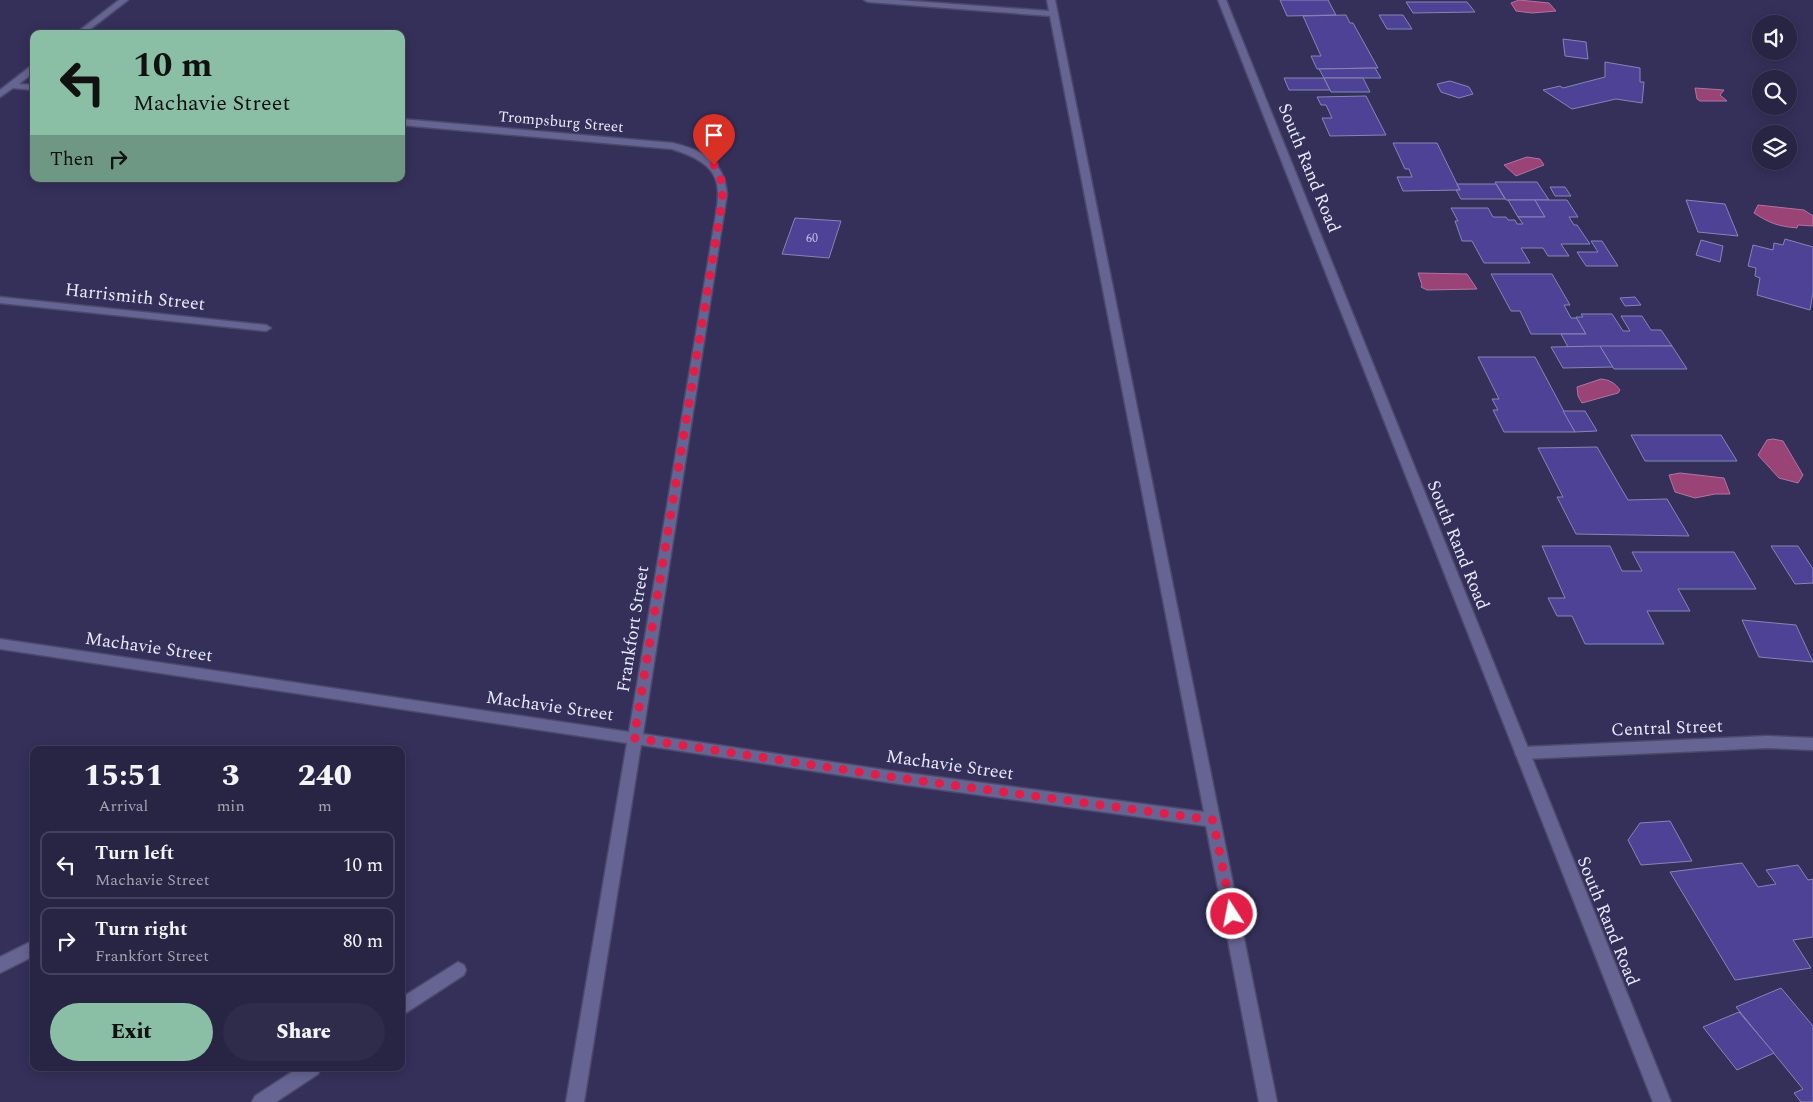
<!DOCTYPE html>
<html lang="en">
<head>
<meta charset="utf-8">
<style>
	body { margin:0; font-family:Spectral,serif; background:#2f2c4b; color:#f1f3f6; height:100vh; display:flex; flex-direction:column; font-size:19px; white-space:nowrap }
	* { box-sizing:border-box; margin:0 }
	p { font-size:16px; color:#a4a4b2 }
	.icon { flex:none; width:28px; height:28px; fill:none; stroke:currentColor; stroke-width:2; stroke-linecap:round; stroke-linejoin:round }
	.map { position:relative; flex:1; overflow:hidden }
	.side { position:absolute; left:30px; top:746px; width:375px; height:325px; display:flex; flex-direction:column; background:#272444; border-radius:10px; box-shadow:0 2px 12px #0003,0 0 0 1px #43415d }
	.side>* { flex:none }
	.guide { position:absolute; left:30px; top:30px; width:375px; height:152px; border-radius:10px; box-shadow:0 2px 12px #0003,0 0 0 1px #43415d; background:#8abfa5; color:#111; overflow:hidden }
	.controls { position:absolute; left:1752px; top:15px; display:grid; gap:10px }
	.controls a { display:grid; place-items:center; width:45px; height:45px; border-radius:50%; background:#272444; box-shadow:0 2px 12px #0003,0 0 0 1px #43415d; font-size:25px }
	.pin { position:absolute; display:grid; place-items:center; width:42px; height:42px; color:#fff; margin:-51px -21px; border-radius:50% 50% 50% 0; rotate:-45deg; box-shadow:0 0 5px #0007 }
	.pin .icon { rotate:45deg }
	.me { position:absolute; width:55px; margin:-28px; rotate:349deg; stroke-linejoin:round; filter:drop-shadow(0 0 4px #0008) }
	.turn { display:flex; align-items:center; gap:18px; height:105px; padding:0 20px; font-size:22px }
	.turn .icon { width:65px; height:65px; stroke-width:2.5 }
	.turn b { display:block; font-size:35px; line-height:42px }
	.then { display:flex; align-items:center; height:48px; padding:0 20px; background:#0003; gap:10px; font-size:19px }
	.eta { display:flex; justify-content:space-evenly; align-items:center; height:85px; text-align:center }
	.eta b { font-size:30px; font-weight:800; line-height:35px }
	.primary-button { display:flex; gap:10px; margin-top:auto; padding:10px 20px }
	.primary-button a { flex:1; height:58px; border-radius:30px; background:#8abfa5; color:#111; font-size:20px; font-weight:800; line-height:58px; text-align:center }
	.primary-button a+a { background:#2f2c4b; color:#f1f3f6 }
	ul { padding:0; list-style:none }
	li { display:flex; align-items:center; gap:15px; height:68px; margin:0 10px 8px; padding:0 10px; border:2px solid #43415d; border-radius:10px }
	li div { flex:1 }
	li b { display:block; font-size:19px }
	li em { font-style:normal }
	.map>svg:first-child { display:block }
	.water { fill:#9a4377; stroke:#b1749f }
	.building { fill:#4e4296; stroke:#8685b5 }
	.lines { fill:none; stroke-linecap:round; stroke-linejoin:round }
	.lane-casing { stroke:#4d496c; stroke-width:3 }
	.street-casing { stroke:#4d496c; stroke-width:3 }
	.secondary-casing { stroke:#4d496c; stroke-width:3 }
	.lane { fill:#666492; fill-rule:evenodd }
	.street { fill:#666492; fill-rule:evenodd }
	.secondary { fill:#666492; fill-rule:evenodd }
	.route { stroke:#e11d48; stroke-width:9; stroke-dasharray:0 16.2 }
	.labels { text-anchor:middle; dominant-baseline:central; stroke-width:4; stroke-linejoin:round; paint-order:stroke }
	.far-number-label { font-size:12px; fill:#c2bee3 }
	.far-street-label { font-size:15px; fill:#e8e8fd; stroke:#34305a }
	.street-label { font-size:18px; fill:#e8e8fd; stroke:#34305a }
</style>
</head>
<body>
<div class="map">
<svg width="1813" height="1102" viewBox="0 0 1813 1102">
	<rect width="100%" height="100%" fill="#34305a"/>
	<g class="water">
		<polygon points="1519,0 1549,3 1556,11 1532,13 1516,11 1511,3"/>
		<polygon points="1695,88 1724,90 1720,95 1727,101 1700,101 1697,99"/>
		<polygon points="1527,157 1540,159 1544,165 1516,176 1504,165"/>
		<path d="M1758,205L1804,210L1813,216V226L1798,225L1797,228C1778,226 1771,224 1754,213Z"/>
		<polygon points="1418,273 1467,274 1477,289 1427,290 1421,287 1422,285"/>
		<path d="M1601,379C1610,380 1615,383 1620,390L1618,393L1582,403L1578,396L1577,387Z"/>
		<polygon points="1773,439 1783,441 1803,475 1798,483 1779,478 1758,455 1767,440"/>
		<polygon points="1680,473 1724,478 1730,494 1715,494 1695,498 1675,492 1669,475"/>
	</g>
	<g class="building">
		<polygon points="1280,0 1328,0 1336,15 1287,16"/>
		<polygon points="1406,2 1467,2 1475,12 1413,13"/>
		<polygon points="1346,15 1350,23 1353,23 1378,68 1317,69 1311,56 1321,56 1303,16"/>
		<polygon points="1379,15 1403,15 1412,29 1387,29"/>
		<polygon points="1563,39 1586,42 1588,59 1565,56"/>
		<polygon points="1605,62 1640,68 1640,82 1644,82 1642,103 1616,99 1572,109 1543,90 1560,86 1563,88 1605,77"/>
		<polygon points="1375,68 1381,78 1324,78 1319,69"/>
		<polygon points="1284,78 1324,78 1330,90 1289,90"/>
		<polygon points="1324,78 1363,78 1370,92 1331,92"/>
		<polygon points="1450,81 1469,87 1473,94 1459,98 1441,92 1437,84"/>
		<polygon points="1366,96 1386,135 1330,136 1322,118 1332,118 1326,105 1321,105 1317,97"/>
		<polygon points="1393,143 1437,143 1460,190 1403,191 1397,177 1412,177 1409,169 1405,169"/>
		<polygon points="1495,182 1537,182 1549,200 1506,200"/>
		<polygon points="1457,184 1496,184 1505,199 1461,199 1456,190 1460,190"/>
		<polygon points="1550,187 1565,187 1571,196 1555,196"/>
		<polygon points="1508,200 1535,200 1545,217 1518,217"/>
		<polygon points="1535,200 1567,200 1578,217 1569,217 1574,225 1577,225 1590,244 1561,244 1569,256 1548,256 1543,248 1521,248 1530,263 1484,263 1472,241 1462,241 1455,221 1458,221 1451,208 1488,208 1493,217 1506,217 1508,220 1515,220 1517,224 1523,224 1518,217 1545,217"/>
		<polygon points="1686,200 1725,204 1738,236 1698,232"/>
		<polygon points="795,218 841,221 829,258 782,254"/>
		<polygon points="1785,239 1813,247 1813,292 1810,310 1757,295 1760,278 1755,276 1756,268 1748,266 1753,245 1773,250 1774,243 1783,245"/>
		<polygon points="1701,240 1723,246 1720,262 1696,255"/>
		<polygon points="1591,241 1602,241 1618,266 1586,266 1577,252 1598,252"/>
		<polygon points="1491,274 1552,274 1570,305 1564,305 1571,318 1577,318 1586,334 1531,334 1520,311 1511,311"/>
		<polygon points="1635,297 1641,305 1625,306 1620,298"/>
		<polygon points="1581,314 1612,314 1623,331 1630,331 1621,316 1642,316 1651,330 1661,330 1672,346 1568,347 1561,334 1586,334 1576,317 1583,317"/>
		<polygon points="1600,346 1613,367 1563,368 1551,347"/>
		<polygon points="1600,346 1672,346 1687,369 1614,369"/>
		<polygon points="1478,357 1535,357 1575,432 1504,432 1493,410 1498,410 1492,399 1499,399"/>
		<polygon points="1563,411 1585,411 1597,431 1575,432"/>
		<polygon points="1631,435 1721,435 1737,461 1645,461"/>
		<polygon points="1597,447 1628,500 1667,499 1689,536 1576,534 1557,497 1563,497 1538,448"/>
		<polygon points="1542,546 1610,546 1622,571 1642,571 1632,552 1734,552 1756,589 1678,589 1690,611 1647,611 1664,644 1585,644 1572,616 1557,616 1548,598 1565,598"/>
		<polygon points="1771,546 1798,546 1813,569 1813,583 1795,584"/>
		<polygon points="1742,620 1796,625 1813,662 1759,657"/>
		<polygon points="1670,821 1692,861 1641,865 1628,840 1640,823"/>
		<polygon points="1742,863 1758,887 1776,884 1766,870 1798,865 1808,880 1813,879 1813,937 1793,940 1811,968 1735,980 1670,872"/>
		<polygon points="1781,988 1813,1026 1813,1102 1801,1102 1794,1093 1803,1089 1736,1007"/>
		<polygon points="1739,1012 1774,1053 1737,1070 1703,1027"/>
	</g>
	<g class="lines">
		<g class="lane-casing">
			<g id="lane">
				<polygon points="34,940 34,956 0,973 0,957"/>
				<polygon points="458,962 464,965 466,970 464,975 401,1016 401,998"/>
				<polygon points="298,1068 321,1068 318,1074 276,1102 252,1102 255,1096"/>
			</g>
		</g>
		<g class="street-casing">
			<g id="street">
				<polygon points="119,0 128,0 84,34 75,34"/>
				<path d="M864,0H898L1049,11L1047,0H1055L1277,1102H1259L1206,826L899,784L641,745L584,1102H566L627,743L0,649V639L629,732L711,244C719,191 732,168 672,149L401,125V119L673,143C703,151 724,160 727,194L643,734L899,772L1204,812L1050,16L868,2Z"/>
				<polygon points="31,66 34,66 34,72 19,84 34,85 34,90 13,88 0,97 0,90"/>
				<polygon points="0,297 266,325 271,328 266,331 0,303"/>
				<polygon points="1767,736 1813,738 1813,750 1767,748 1522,759 1517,757 1515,753 1517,749 1522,747"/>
			</g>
		</g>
		<g class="secondary-casing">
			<polygon id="secondary" points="1218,0 1226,0 1671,1102 1653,1102"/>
		</g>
		<use href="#lane" class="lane"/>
		<use href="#street" class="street"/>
		<use href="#secondary" class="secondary"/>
	</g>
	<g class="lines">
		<polyline class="route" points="714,165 723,184 722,202 634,738 899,778 1213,820 1232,914"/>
	</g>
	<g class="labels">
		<g class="far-number-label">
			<text x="812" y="238">60</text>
		</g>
		<g class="far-street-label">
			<text transform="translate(561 122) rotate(5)">Trompsburg Street</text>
		</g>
		<g class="street-label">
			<text transform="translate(1309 168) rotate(68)">South Rand Road</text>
			<text transform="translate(135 297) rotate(6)">Harrismith Street</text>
			<text transform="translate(1458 545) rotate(68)">South Rand Road</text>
			<text transform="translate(633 629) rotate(-81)">Frankfort Street</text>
			<text transform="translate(149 647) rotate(8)">Machavie Street</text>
			<text transform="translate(550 706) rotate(8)">Machavie Street</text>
			<text transform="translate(1667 728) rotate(-2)">Central Street</text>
			<text transform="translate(950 765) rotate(8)">Machavie Street</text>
			<text transform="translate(1608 921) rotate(68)">South Rand Road</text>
		</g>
	</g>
</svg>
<div class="controls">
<a><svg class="icon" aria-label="sound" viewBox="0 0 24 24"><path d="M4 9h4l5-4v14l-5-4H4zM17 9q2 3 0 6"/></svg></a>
<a><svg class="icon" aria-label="search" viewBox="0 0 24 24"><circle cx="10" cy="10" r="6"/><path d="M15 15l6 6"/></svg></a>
<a><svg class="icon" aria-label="layers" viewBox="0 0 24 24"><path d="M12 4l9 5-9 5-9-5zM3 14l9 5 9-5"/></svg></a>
</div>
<div class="pin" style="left:714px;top:165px;background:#d93025"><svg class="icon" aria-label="arrive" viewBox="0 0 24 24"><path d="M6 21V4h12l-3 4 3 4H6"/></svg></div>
<svg class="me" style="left:1232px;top:914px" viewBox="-20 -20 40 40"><circle r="17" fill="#e11d48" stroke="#fff" stroke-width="3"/><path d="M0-11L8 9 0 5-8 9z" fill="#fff"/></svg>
<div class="guide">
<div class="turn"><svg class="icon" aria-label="left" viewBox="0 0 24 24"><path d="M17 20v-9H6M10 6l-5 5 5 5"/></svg><div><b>10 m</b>Machavie Street</div></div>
<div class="then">Then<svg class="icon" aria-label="right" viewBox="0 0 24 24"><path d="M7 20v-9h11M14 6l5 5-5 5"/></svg></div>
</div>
<section class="side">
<div class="eta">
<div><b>15:51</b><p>Arrival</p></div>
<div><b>3</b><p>min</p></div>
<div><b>240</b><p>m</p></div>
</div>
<ul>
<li><svg class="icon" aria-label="left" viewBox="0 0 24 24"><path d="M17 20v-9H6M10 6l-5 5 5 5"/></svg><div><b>Turn left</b><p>Machavie Street</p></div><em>10 m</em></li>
<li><svg class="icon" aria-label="right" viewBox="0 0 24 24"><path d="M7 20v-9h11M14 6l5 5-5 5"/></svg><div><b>Turn right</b><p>Frankfort Street</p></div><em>80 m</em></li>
</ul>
<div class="primary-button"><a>Exit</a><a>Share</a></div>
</section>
</div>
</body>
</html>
